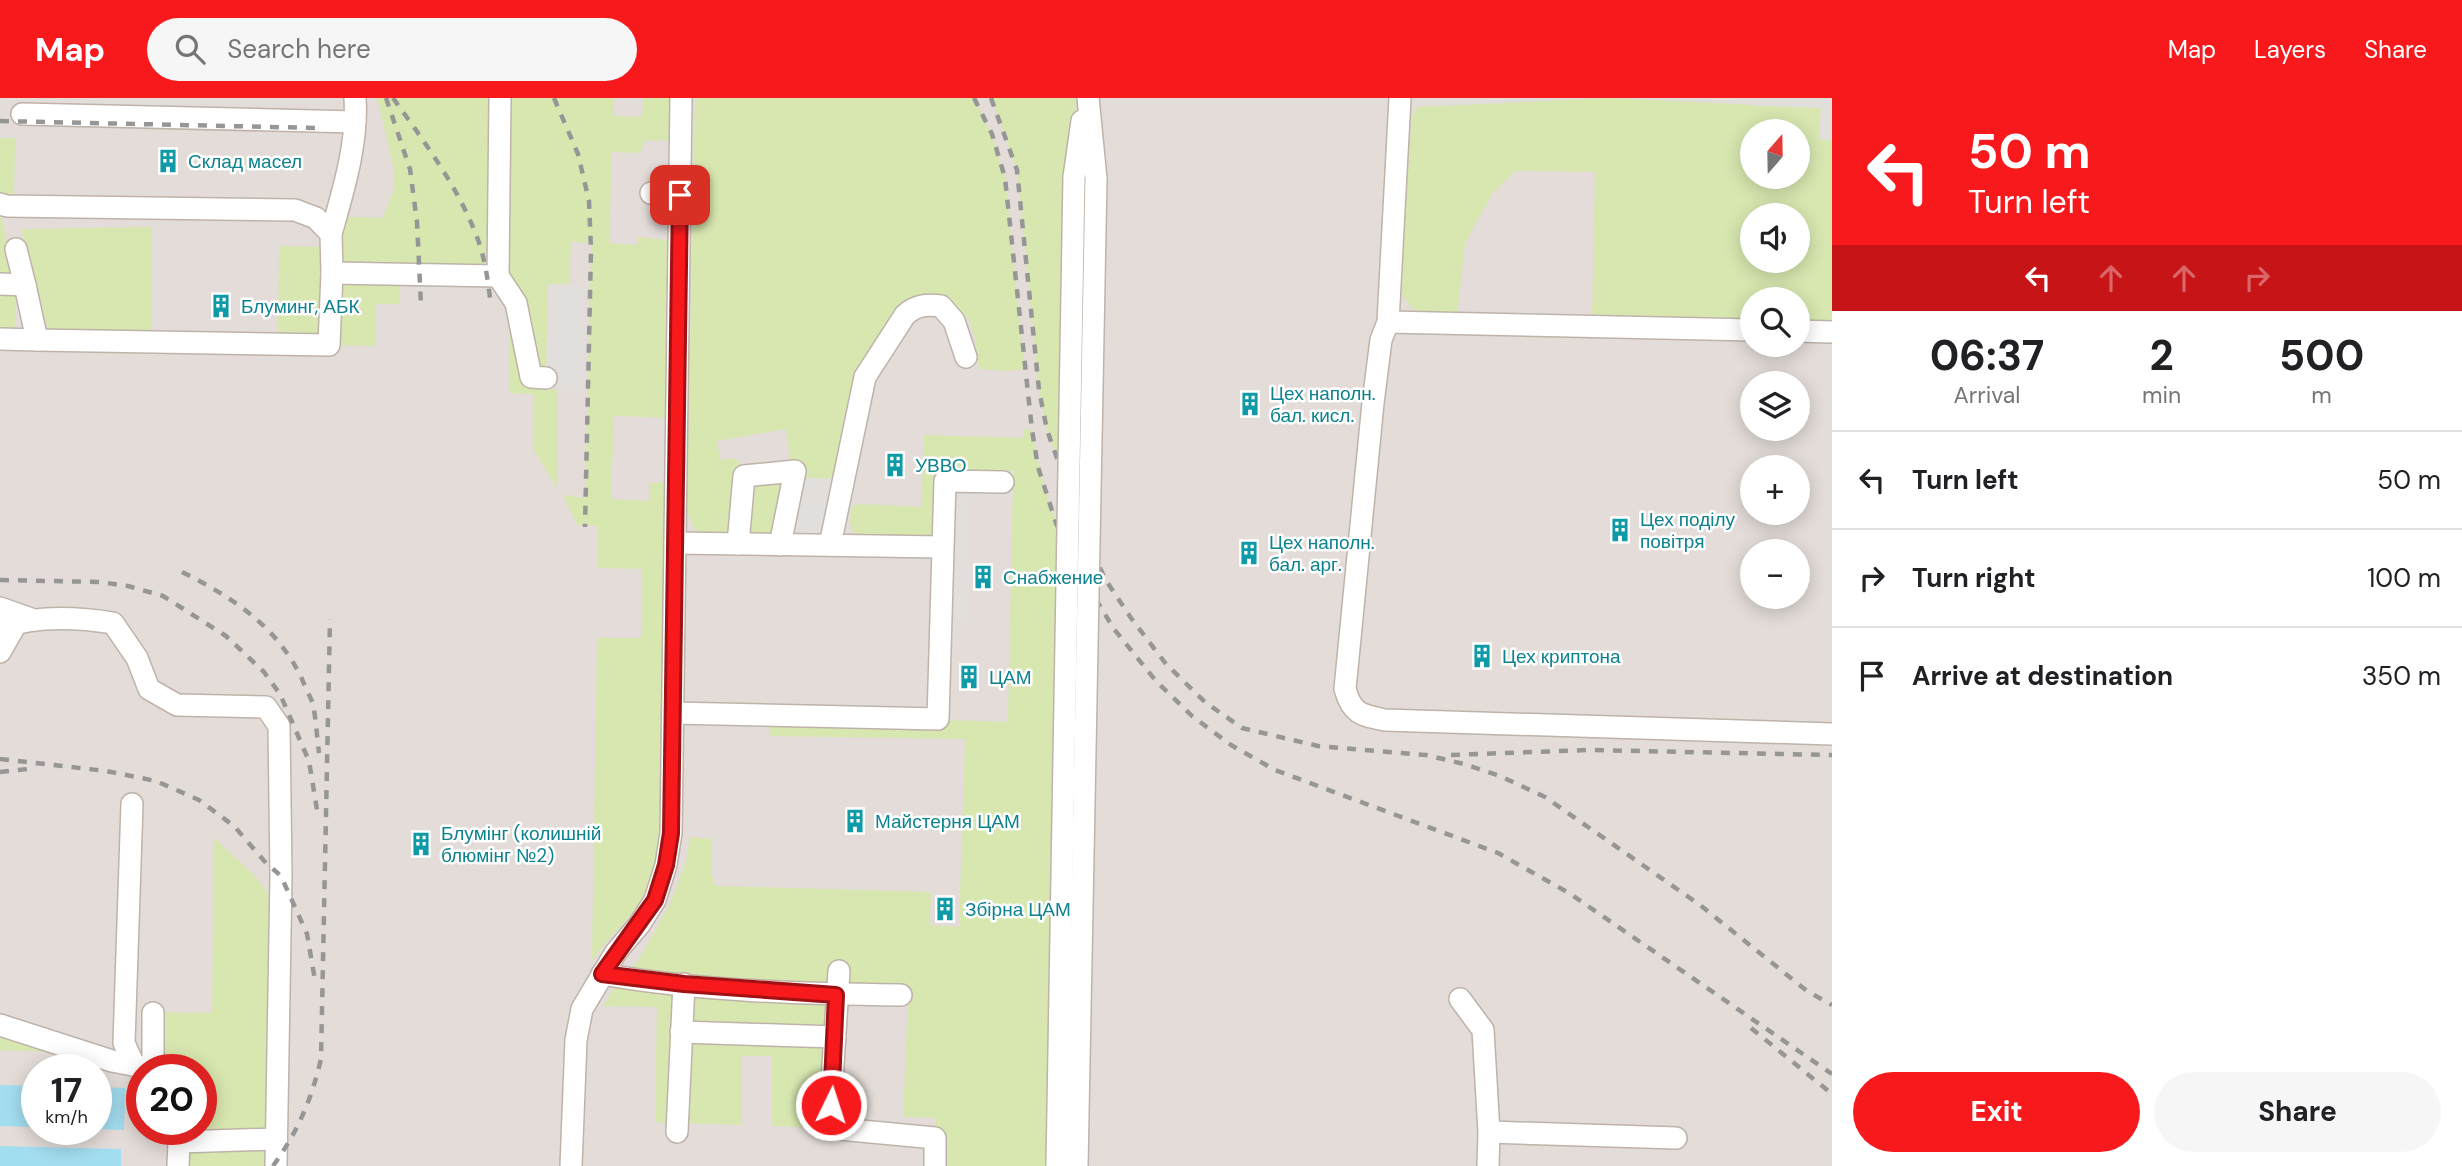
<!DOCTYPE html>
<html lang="en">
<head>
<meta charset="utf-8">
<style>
	body { margin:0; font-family:"DM Sans",sans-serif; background:#f6f6f6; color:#202124; height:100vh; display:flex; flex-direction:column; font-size:26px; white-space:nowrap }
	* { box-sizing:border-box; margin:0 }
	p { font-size:23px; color:#757577 }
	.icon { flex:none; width:38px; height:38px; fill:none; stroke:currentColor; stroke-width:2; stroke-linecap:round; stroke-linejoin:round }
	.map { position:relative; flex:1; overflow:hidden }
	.sheet { display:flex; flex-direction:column; background:#fff; width:630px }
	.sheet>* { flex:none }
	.banner { background:#f8191d; color:#fff; overflow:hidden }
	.needle { width:46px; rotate:20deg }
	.fabs { position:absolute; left:1740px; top:21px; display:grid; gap:14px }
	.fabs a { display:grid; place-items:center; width:70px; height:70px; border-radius:50%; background:#fff; box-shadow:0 4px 18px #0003; font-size:35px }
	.speed { position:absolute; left:21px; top:956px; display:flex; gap:14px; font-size:35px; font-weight:700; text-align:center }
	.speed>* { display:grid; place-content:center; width:91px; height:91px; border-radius:50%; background:#fff; box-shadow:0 4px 18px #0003; line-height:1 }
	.speed small { font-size:18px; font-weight:400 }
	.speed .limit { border:10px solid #d22; background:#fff; color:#111 }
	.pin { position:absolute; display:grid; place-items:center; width:60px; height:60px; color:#fff; margin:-30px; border-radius:14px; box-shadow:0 4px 10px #0006 }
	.me { position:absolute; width:77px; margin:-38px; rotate:4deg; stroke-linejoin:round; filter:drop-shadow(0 0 5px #0008) }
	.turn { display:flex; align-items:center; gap:24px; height:147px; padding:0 21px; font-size:32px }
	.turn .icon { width:91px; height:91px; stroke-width:2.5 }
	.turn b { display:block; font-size:49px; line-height:60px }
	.lanes { display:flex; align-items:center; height:66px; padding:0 21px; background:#0003; justify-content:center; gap:35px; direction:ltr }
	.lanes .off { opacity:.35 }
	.eta { display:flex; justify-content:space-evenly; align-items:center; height:119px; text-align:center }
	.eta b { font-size:42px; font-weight:700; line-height:49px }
	.action { display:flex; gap:14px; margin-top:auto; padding:14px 21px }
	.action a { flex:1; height:80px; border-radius:42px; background:#f8191d; color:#fff; font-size:28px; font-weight:700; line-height:80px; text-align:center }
	.action a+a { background:#f6f6f6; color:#202124 }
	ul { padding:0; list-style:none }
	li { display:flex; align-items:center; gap:21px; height:98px; padding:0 21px; border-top:2px solid #e0e0e0 }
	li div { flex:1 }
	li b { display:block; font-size:26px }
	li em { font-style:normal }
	header { display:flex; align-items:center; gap:42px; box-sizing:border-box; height:98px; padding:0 35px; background:#f8191d; color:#fff }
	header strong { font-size:33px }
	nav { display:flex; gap:38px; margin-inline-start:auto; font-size:24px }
	.search { width:490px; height:63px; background:#f6f6f6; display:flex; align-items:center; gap:18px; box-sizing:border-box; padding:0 24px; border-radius:38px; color:#757577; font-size:26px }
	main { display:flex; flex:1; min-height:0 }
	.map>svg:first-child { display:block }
	.industrial { fill:#e3dcd8; fill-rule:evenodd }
	.green { fill:#d8e7b0; fill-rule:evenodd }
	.parking { fill:#e1dedc }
	.water { fill:#a3def0 }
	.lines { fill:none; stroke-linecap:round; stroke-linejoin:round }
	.minor-casing { stroke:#bfb3a9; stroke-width:24 }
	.minor { stroke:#fff; stroke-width:21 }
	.rail { stroke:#969696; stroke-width:4.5; stroke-dasharray:9 9; stroke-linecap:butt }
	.minor-bridge-casing { stroke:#bfb3a9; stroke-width:24; stroke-linecap:butt }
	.minor-bridge { stroke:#fff; stroke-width:21 }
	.route-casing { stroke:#a11013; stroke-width:18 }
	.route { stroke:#f8191d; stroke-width:12 }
	.labels { text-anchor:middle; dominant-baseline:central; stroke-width:5; stroke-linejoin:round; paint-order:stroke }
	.culture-label { font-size:19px; fill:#0d838f; stroke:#fff; text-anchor:start }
</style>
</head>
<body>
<header>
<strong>Map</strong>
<div class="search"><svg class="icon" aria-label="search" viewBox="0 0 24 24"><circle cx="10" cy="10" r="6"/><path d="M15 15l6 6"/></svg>Search here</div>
<nav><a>Map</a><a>Layers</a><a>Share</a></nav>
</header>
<main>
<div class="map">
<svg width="1832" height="1068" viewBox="0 0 1832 1068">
	<rect width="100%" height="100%" fill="#f3ede7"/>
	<path class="industrial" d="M0,0H1832V1068H0ZM1752,33H1797V79H1752ZM1752,117H1797V163H1752ZM1752,201H1797V247H1752ZM1752,285H1797V331H1752ZM1752,369H1797V415H1752ZM1752,453H1797V499H1752ZM37,971H96V1031H37ZM142,971H201V1031H142Z"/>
	<g class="green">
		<polygon points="377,0 614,0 614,18 642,19 643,0 681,0 681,42 644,43 641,55 612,54 609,145 637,147 637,139 679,143 677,320 614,318 611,401 649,403 649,385 676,384 664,759 635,813 608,842 592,863 597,540 641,540 642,471 598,470 598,428 577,427 563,397 585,400 591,146 571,143 569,187 548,186 546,290 558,291 558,391 533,351 533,296 509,295 510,179 400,177 399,206 376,206 375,248 329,247 341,124 350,119 383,120 394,90 394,71"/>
		<path d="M695,0H974L993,40L1005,80L1025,271L1006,273L979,271L975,241L969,221L951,204L897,217L838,381L793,380L786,331L717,343L720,362L733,360L739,363L740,368L734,431C726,437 722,437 713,437C693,436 689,424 687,407Z"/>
		<polygon points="991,0 1075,0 1069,393 1047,332 1039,292 1017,72"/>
		<path d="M1609,0L1821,10L1820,42H1832V227H1797V201H1752V226L1592,223L1595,74L1515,73L1492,96L1465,145L1457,220C1426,218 1416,221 1399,192L1412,19L1417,9ZM1752,33H1797V79H1752ZM1752,117H1797V163H1752Z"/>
		<polygon points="0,40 15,40 14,96 0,96"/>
		<polygon points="0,113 17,187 15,234 0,234"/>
		<polygon points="152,129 151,238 49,235 21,131"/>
		<polygon points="279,148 320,149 319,239 278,239"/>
		<path d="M1024,331L1032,332C1039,373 1049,412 1068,449L1057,1068H935L936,1020L903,1019L908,900L836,897L829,1030L772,1028V958H742V1027L655,1024L657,909L603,908L617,886L638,863L669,808L686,764L690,739L711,741L712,778L715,788L931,794L930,827L959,829L965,641L769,638L770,617L1008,624L1013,373L945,371L934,437L926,441L860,439L852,433L849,422L851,409L859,406L921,409L924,337L1023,340Z"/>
		<polygon points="780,385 783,391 773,436 758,438 748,433 752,388"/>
		<polygon points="214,740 255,778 279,811 276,1068 178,1068 179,1044 167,1031 201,1031 201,971 159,971 160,914 212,915"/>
		<polygon points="0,933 49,954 0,952"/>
	</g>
	<g class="parking">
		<polygon points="1748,0 1832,0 1832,42 1819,42 1821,10 1747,7"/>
		<polygon points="548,186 584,187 583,292 546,291"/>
		<polygon points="945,371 1014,373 1013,400 969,399 969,524 955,524 954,547 940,547"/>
		<polygon points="789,379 856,382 845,448 774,447"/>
	</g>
	<g class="water">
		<polygon points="0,987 37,988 37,1029 0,1028"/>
		<polygon points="96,989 125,990 124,1032 94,1031 96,1031"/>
		<polygon points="0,1048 121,1051 121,1068 0,1068"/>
	</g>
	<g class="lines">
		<g class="minor-casing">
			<g id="minor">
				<polyline points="500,0 498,178 516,205 531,279 546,280"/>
				<polyline points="1088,0 1096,80"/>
				<path d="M1400,0L1388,224L1381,242L1373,305L1345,591C1352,616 1361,617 1385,622L1832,636"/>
				<polyline points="22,16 355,24"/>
				<polyline points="1074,79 1082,23"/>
				<polyline points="651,95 680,97"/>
				<polyline points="0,106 7,108 295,112 316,120 331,136 332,175"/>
				<path d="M331,136C343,93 358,46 355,0"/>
				<polyline points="16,151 25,187"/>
				<polyline points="0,186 25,187 37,242 329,247 332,175 498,178"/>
				<polyline points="1388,224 1752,232"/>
				<polyline points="1797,233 1832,234"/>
				<polyline points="0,241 37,242"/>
				<polyline points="675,445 942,449"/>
				<polyline points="738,446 744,378 795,373 780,447"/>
				<path d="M830,447L865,279L905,217C916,207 927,206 941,208L954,223L966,259"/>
				<polyline points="0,510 31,521"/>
				<path d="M0,530C36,517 76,519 113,525L137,560L149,591L177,607L266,609L279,628L281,778L276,1068"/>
				<polyline points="0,554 17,524"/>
				<polyline points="673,615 938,621 945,383 1003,384"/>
				<polyline points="132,706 124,945 134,967"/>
				<polyline points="839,873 829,1030 935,1040 935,1068"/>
				<path d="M602,876C697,893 805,896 901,897"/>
				<polyline points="1460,901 1483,932 1489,1034 1488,1068"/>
				<polyline points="153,915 153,971"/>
				<polyline points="0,927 112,963 153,971"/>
				<polyline points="681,934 835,939"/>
				<polyline points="677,1034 684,886"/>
				<polyline points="1489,1034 1676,1040"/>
				<polyline points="178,1068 179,1044 276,1041"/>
				<polyline points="571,1068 576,942 582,911 616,854 639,827 655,802 666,767 671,735 681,0"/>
			</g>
		</g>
		<use href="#minor" class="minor"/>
		<g class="rail">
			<polyline points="386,0 410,71 417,124 421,207"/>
			<path d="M393,0C423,42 456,86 475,134C485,158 488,183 491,208"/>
			<polyline points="554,0 578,56 589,103 591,152 585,429"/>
			<polyline points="974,0 992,36 1005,80 1032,332 1038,369 1056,425 1079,474 1114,531 1156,583 1192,618 1231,647 1275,672 1498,755 1528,772 1569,795 1832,976"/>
			<polyline points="991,0 1017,72 1039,292 1047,332 1080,425 1105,481 1131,520 1166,566 1205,604 1242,630 1318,648 1426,657 1464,666 1500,678 1545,699 1700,807 1807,893 1832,907"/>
			<polyline points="0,23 318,30"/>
			<path d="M182,474C232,499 277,528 302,581C305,589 310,598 313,606C316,622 317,639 319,655"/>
			<polyline points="0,482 100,484 128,488 163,498 226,538 264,574 280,596 309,663 318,718"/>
			<polyline points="1451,657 1589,652 1832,657"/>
			<polyline points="0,661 106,673 156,683 199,702 234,728 266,765 281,778 307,836 315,882"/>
			<polyline points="0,674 28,671"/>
			<polyline points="1751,930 1832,996"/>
			<path d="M273,1068C298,1033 311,1003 321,961L330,521"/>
		</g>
		<g class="minor-bridge-casing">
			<g id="minor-bridge">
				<polyline points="1057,1068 1074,79"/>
				<polyline points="1077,1068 1096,80"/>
			</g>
		</g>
		<use href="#minor-bridge" class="minor-bridge"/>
	</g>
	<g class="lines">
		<g class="route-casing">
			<polyline id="route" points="680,97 671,735 666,767 655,802 602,876 684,886 836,897 831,1007"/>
		</g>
		<use href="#route" class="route"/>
	</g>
	<defs>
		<g id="building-bare" transform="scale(1.89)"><path d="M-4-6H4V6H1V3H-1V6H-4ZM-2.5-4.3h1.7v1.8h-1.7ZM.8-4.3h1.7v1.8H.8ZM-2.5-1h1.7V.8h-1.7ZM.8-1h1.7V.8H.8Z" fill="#0f9aa8" stroke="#fff" stroke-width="2.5" paint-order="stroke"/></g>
	</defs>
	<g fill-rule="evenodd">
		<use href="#building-bare" x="168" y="63"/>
		<use href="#building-bare" x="221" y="208"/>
		<use href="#building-bare" x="1250" y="306"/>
		<use href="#building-bare" x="895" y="367"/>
		<use href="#building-bare" x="1620" y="432"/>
		<use href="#building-bare" x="1249" y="455"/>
		<use href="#building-bare" x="983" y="479"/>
		<use href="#building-bare" x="1482" y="558"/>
		<use href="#building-bare" x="969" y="579"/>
		<use href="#building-bare" x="855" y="723"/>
		<use href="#building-bare" x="421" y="746"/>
		<use href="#building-bare" x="945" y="811"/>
	</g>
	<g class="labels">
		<g class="culture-label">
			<text x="188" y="63">Склад масел</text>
			<text x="241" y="208">Блуминг, АБК</text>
			<text x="1270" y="295">Цех наполн.<tspan x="1270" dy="22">бал. кисл.</tspan></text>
			<text x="915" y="367">УВВО</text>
			<text x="1640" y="421">Цех поділу<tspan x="1640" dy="22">повітря</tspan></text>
			<text x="1269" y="444">Цех наполн.<tspan x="1269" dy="22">бал. арг.</tspan></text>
			<text x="1003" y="479">Снабжение</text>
			<text x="1502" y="558">Цех криптона</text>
			<text x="989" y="579">ЦАМ</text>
			<text x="875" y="723">Майстерня ЦАМ</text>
			<text x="441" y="735">Блумінг (колишній<tspan x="441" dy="22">блюмінг №2)</tspan></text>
			<text x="965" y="811">Збірна ЦАМ</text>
		</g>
	</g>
</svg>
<div class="fabs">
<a><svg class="needle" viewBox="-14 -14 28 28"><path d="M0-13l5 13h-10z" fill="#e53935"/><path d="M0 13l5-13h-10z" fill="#757577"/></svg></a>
<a><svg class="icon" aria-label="sound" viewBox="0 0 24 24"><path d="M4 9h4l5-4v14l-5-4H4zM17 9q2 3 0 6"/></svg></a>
<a><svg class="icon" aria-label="search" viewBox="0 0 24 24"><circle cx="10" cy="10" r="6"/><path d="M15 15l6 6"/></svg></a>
<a><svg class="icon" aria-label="layers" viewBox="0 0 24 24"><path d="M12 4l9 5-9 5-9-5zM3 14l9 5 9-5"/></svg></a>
<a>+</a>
<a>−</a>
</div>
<div class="speed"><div>17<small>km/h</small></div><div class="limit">20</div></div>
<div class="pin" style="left:680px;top:97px;background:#d93025"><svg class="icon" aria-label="arrive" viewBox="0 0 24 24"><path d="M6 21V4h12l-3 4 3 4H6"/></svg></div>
<svg class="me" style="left:831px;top:1007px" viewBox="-20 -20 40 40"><circle r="17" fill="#f8191d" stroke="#fff" stroke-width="3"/><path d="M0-11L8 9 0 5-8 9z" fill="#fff"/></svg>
</div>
<section class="sheet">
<div class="banner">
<div class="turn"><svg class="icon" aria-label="left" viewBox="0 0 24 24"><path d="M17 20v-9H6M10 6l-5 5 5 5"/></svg><div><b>50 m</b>Turn left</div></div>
<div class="lanes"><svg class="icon" aria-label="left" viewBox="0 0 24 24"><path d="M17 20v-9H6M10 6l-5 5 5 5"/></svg><svg class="icon off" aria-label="ahead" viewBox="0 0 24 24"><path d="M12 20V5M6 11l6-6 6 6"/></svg><svg class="icon off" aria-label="ahead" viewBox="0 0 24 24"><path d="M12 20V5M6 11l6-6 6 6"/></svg><svg class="icon off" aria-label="right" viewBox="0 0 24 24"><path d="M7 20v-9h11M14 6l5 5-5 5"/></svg></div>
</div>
<div class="eta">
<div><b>06:37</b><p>Arrival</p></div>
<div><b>2</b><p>min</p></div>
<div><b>500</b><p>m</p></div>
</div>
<ul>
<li><svg class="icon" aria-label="left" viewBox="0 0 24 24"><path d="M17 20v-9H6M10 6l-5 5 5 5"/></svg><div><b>Turn left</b></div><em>50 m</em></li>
<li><svg class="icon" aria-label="right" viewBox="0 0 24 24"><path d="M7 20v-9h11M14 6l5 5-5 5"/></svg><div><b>Turn right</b></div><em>100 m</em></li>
<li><svg class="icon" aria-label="arrive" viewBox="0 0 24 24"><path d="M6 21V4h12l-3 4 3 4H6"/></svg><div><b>Arrive at destination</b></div><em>350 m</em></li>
</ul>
<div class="action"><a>Exit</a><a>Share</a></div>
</section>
</main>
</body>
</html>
